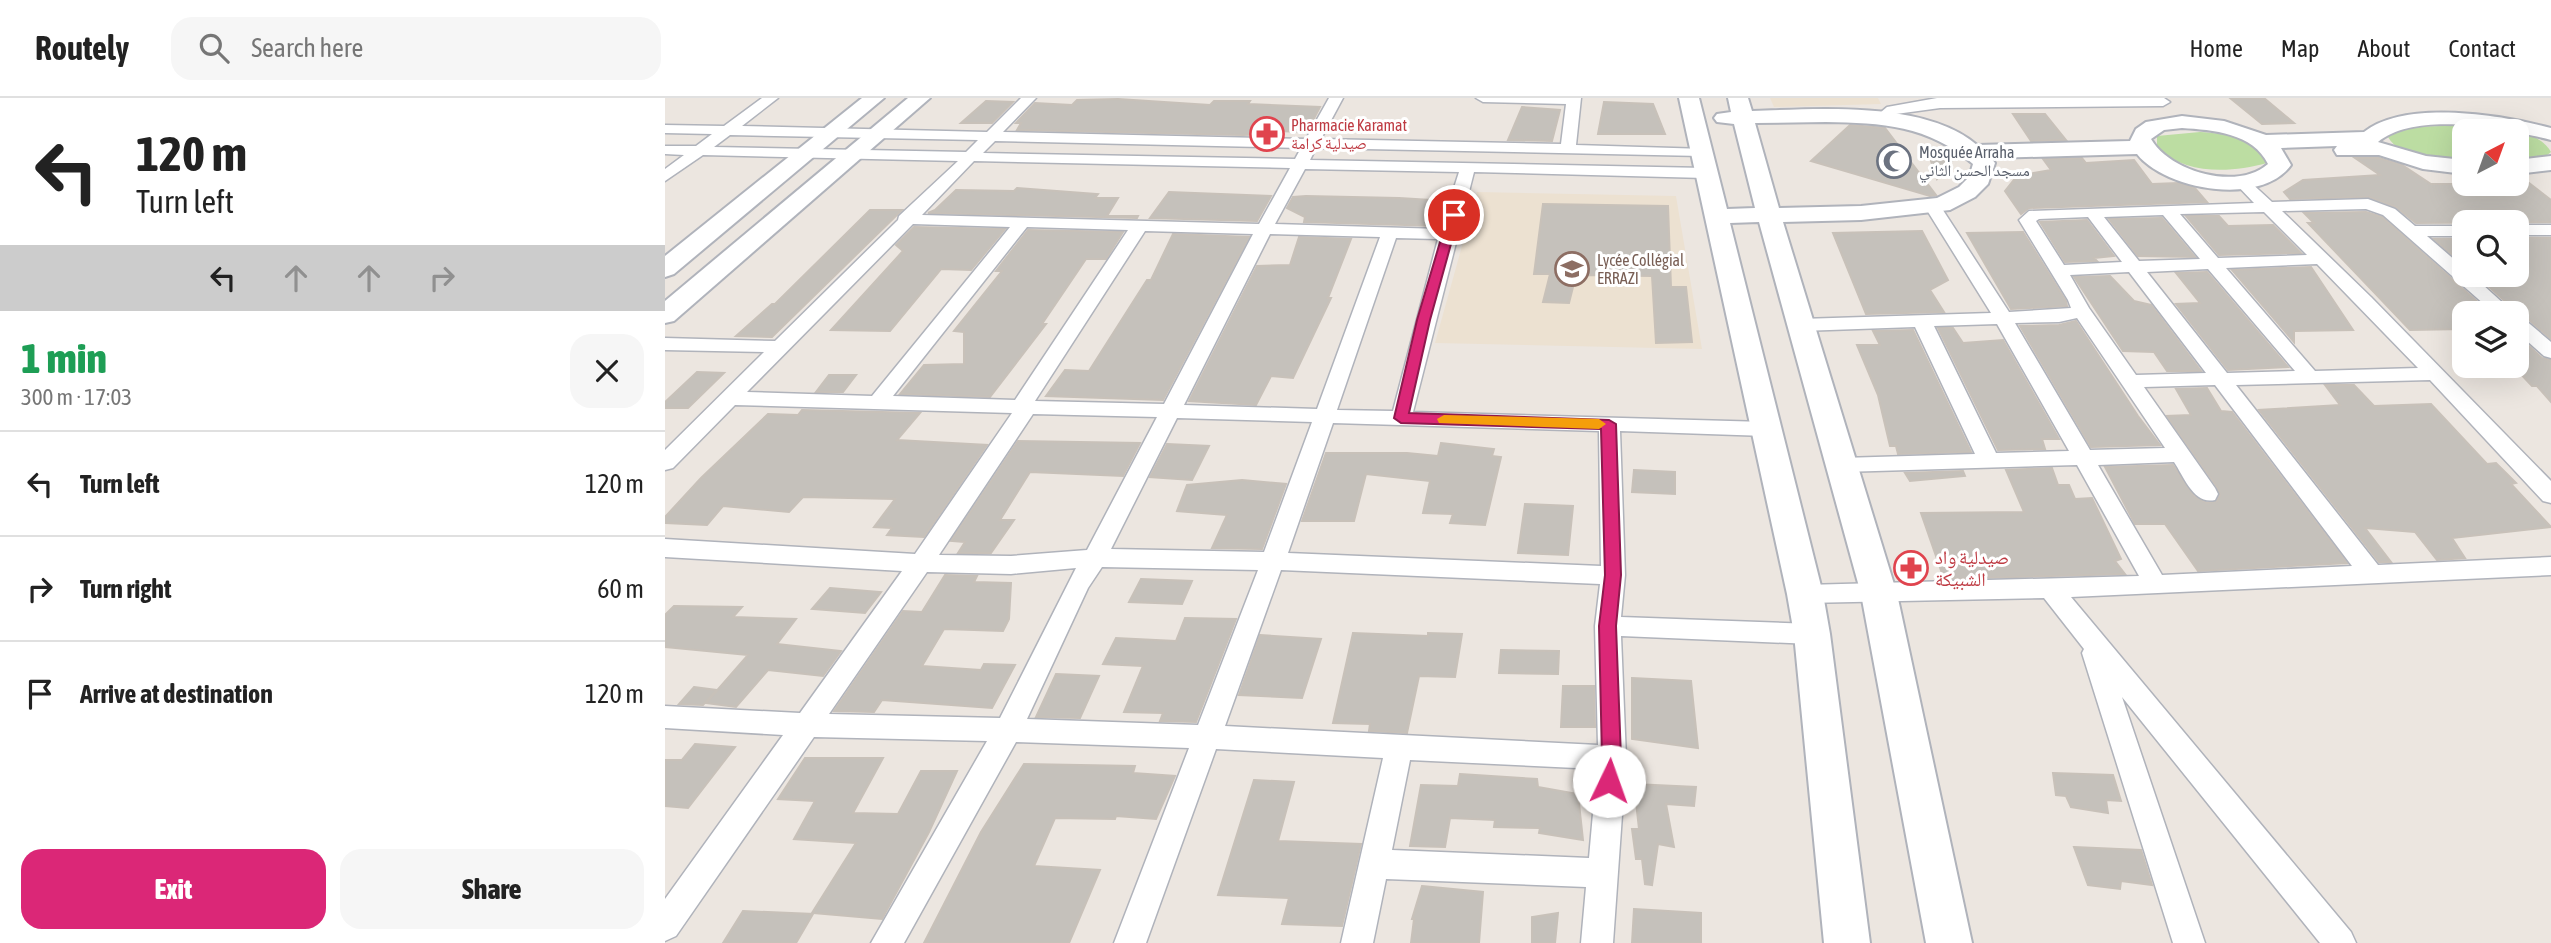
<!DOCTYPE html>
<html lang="en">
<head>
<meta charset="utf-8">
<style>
	body { margin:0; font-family:"Asap Condensed","Noto Naskh Arabic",sans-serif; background:#f6f6f6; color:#222; height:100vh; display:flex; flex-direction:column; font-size:26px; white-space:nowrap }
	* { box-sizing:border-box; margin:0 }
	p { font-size:23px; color:#767676 }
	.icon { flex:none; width:38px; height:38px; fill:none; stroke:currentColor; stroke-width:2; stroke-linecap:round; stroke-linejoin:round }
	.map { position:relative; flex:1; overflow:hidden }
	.sheet { display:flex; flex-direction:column; background:#fff; width:665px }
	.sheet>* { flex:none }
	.top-card { background:#fff; color:#222; overflow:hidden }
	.needle { width:46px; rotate:41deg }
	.controls { position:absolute; left:1787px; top:21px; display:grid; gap:14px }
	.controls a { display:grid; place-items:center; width:77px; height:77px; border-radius:14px; background:#fff; box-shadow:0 7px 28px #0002; font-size:35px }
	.pin { position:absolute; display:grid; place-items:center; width:60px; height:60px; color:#fff; margin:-30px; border:4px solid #fff; border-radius:50%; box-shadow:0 2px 7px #0007 }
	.me { position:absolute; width:77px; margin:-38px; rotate:3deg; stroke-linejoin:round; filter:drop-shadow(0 0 5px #0008) }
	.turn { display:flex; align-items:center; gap:24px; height:147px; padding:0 21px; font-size:32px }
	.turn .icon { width:91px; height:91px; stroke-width:2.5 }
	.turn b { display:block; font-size:49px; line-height:60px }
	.lanes { display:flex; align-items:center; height:66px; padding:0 21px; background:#0003; justify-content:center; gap:35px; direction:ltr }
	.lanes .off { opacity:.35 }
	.round { display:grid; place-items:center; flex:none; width:74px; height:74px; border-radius:21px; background:#f6f6f6 }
	.summary { display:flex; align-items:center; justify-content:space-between; height:119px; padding:0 21px }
	h1 { font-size:42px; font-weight:800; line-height:52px; color:#1e9e55 }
	.button { display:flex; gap:14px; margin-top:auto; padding:14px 21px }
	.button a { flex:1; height:80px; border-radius:21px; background:#db2777; color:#fff; font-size:28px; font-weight:800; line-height:80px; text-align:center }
	.button a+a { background:#f6f6f6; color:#222 }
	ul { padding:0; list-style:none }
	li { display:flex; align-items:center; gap:21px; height:105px; padding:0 21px; border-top:2px solid #e0e0e0 }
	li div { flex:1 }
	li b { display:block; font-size:26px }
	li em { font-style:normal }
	header { display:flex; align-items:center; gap:42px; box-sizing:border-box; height:98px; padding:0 35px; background:#fff; border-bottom:2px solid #e0e0e0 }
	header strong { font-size:33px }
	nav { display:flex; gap:38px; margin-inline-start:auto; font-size:24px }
	.search { width:490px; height:63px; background:#f6f6f6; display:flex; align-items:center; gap:18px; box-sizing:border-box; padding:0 24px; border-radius:21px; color:#767676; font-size:26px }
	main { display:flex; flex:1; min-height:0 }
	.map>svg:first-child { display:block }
	.education { fill:#ece1d1 }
	.green { fill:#bcdda2 }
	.building { fill:#c5c1bb; stroke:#c8c1b9; stroke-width:2 }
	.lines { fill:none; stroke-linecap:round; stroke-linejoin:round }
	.street-casing { stroke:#b0b3bb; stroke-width:3 }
	.secondary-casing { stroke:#b0b3bb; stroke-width:4 }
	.street { fill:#fff; fill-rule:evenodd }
	.secondary { fill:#fff; fill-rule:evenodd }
	.route { fill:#db2777; stroke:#8e194d; stroke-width:2 }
	.slow { fill:#f59e0b }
	.labels { text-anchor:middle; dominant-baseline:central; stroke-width:6; stroke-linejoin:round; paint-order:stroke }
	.far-health-label { font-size:16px; fill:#be3a42; stroke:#fff; text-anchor:start }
	.far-worship-label { font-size:16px; fill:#5b616d; stroke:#fff; text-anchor:start }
	.far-education-label { font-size:16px; fill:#785e54; stroke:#fff; text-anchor:start }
	.health-label { font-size:19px; fill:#be3a42; stroke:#fff; text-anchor:start }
</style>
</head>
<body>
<header>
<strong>Routely</strong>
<div class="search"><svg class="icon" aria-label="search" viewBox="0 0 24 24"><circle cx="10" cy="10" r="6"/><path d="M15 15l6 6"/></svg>Search here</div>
<nav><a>Home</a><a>Map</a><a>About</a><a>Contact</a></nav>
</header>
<main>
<section class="sheet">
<div class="top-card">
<div class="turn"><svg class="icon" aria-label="left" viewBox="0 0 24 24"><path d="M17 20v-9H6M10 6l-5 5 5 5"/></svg><div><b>120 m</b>Turn left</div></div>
<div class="lanes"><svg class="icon" aria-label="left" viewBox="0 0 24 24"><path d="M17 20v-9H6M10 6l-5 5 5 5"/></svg><svg class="icon off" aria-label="ahead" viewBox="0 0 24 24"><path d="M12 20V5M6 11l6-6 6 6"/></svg><svg class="icon off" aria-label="ahead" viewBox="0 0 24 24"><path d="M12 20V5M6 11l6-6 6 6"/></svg><svg class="icon off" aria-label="right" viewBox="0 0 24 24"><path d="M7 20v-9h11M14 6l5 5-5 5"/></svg></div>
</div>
<div class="summary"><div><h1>1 min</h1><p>300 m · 17:03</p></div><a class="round"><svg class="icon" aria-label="close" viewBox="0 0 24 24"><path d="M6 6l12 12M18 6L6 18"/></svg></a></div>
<ul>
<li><svg class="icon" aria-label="left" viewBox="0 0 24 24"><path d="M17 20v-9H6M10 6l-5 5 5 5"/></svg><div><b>Turn left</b></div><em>120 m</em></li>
<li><svg class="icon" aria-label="right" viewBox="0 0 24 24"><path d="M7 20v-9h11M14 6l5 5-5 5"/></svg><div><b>Turn right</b></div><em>60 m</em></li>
<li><svg class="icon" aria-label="arrive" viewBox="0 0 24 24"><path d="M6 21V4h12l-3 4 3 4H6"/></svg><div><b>Arrive at destination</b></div><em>120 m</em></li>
</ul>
<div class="button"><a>Exit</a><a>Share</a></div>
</section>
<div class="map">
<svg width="1886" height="845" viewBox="0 0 1886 845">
	<rect width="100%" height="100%" fill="#ece6e0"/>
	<g class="education">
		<polygon points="1105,0 1213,0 1216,6 1109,9"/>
		<polygon points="812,94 1011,98 1037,251 770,245"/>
	</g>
	<g class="green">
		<path d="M1819,27C1841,30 1874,33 1886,54L1876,62L1852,63V33H1799V65C1776,66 1736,61 1723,39L1726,33L1737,29Z"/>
		<path d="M1535,34C1559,36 1594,37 1602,65C1565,75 1522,77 1492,50V38Z"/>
	</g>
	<g class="building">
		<polygon points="1565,0 1599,0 1629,25 1597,26"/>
		<polygon points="453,1 545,7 549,3 585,3 583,6 655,9 642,34 609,33 607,36 578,37 352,32 356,25 351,25 370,5 407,7 412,2"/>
		<polygon points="321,3 348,4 327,25 296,25"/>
		<polygon points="939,4 988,6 1000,36 933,36"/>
		<polygon points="857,9 895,12 887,43 843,42"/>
		<polygon points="1348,16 1380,16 1401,42 1366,43"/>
		<polygon points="1185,27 1220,30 1271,97 1265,98 1146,63"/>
		<polygon points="1261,48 1292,57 1272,81"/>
		<polygon points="1417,60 1421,65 1469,62 1487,86 1514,85 1530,90 1542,104 1364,110 1356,116 1340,93 1352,78 1386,72 1378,61"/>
		<polygon points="1690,60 1714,60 1737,67 1766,86 1852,86 1852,78 1855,78 1886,102 1886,124 1751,125 1731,109 1704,99 1625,101 1619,94 1638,82 1715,77"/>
		<polygon points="352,90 433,96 430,100 453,100 442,118 473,118 472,120 263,115 270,112 291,92 349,93"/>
		<polygon points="504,94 606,98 592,123 485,120"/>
		<polygon points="641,98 734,100 782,103 774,128 639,124 640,119 622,110 628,99"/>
		<polygon points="878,106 1003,108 1006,189 1021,189 1027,244 991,245 987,178 911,177 904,205 878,204 885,176 869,176"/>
		<polygon points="205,112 237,112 107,239 71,238 107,206 110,206"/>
		<polygon points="1701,114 1717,119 1825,215 1799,215 1799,231 1745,232 1643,125 1649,125 1639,115"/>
		<polygon points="1521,118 1554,118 1563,128 1608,127 1636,155 1554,157"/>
		<polygon points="1497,120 1530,159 1473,158 1444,121"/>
		<polygon points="1422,122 1449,158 1429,160 1432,163 1400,164 1375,124"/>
		<polygon points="249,129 340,131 306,172 276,171 225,233 166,232 238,153 231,147"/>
		<polygon points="363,132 458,134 441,161 421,161 377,226 381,226 325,299 235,296 259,267 299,266 299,234 289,233 337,173 331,173"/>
		<polygon points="1257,133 1283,182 1265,192 1279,214 1201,216 1168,135"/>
		<polygon points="1358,134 1401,203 1402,208 1346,211 1302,135"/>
		<polygon points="508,136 584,139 498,302 381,298 400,272 424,273 482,182 486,182"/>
		<polygon points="634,139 686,141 663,200 666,200 628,280 606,278 591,307 524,303 592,168 625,167"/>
		<polygon points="1852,140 1886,140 1886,241 1861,219 1852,217 1851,213 1811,177 1852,177"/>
		<polygon points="1769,141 1799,141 1799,167"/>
		<polygon points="1646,169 1688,232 1629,233 1629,244 1567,172"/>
		<polygon points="1542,174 1623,269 1563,272 1511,206 1535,205 1511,175"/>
		<polygon points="1445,178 1469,203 1486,207 1536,273 1502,273 1489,254 1458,253 1409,179"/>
		<polygon points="1411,223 1473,318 1495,347 1426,349 1355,228 1394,227"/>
		<polygon points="1273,230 1288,230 1298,245 1338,242 1394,341 1377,341 1380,351 1333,352"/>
		<polygon points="1248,232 1306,354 1233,356 1231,348 1225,348 1213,297 1192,247 1215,247 1208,233"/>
		<polygon points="1852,237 1877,260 1886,262 1886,304 1872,288 1867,288 1852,272"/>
		<polygon points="32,274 59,275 23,310 0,310 0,304"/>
		<polygon points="164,277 191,277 178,294 151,294"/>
		<polygon points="1660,287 1689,287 1709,308 1766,306 1822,366 1831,365 1851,385 1846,386 1886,429 1787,440 1800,460 1772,462 1750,434 1700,430 1726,464 1714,464 1594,312 1675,307"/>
		<polygon points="1542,290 1556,313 1567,314 1682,465 1533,473 1500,426 1470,426 1440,369 1508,367 1529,398 1542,405 1552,403 1555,397 1552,389 1502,318 1526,317 1511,291"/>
		<polygon points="137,312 255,315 232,342 322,347 259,439 222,437 227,430 209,429 230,401 138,399 124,414 58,408 42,427 0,425 0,419 36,380 103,316 133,317"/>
		<polygon points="353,343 475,345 458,378 365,374 335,422 349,422 326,455 293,455 300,444 286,443"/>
		<polygon points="776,345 829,351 827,358 836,359 820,427 785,425 788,416 758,415 765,383 701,376 689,423 637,423 661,355 742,355 773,358"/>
		<polygon points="502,346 544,348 527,382 485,379"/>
		<polygon points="1387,370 1393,387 1404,387 1410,401 1427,400 1456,461 1450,463 1460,476 1279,481 1256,415 1359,414 1341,372"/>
		<polygon points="969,372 1010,374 1010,396 967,394"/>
		<polygon points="1298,373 1300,378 1245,383 1240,375"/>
		<polygon points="577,382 621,386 597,451 547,450 562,417 512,413 522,387"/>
		<polygon points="860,406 908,408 903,457 853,455"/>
		<polygon points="280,477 312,478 309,484 346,485 344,521 338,533 279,531 257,568 316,572 319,566 350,567 327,610 217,602 209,614 169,613 238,513 257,514"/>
		<polygon points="476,481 527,483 517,506 464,504"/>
		<polygon points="165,490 216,494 200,515 147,511"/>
		<polygon points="9,508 77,509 68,519 131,521 112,546 176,553 158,578 103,572 71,609 41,605 83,557 0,549 0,517"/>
		<polygon points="520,520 571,521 531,624 495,623 498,615 459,614 478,568 438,566 451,540 511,543"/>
		<polygon points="688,535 763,538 763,535 797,536 790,579 754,578 742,635 704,633 705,626 668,625"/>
		<polygon points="595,537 656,541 637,600 574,597"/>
		<polygon points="836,552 894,553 893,576 834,575"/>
		<polygon points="391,576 434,578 415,620 371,619"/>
		<polygon points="967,580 1026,583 1033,650 967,641"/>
		<polygon points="898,588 929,588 930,629 896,629"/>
		<polygon points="29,589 52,592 38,607 14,606"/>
		<polygon points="30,646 70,649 23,710 0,708 0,662 17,662"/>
		<polygon points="140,660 218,660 188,715 233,716 256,673 292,673 264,734 217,821 147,815 191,745 129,741 150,703 113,701"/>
		<polygon points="359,666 470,668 468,675 510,678 491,721 451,718 450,721 390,720 369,768 435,772 404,845 259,845 316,734"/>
		<polygon points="1388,675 1448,677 1456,703 1441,702 1443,715 1406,709 1401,698 1391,697"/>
		<polygon points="795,676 872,681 873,689 913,696 918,742 874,735 875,730 829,729 830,722 785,720 780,749 745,748 756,687 793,688"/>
		<polygon points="589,682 629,684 613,743 696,746 677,828 617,826 624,800 553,797"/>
		<polygon points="969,686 1031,689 1029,708 1001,706 1009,749 993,746 987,787 980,786 977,761 971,761 967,731 974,731"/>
		<polygon points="1409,749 1476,752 1487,787 1456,783 1455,791 1423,787"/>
		<polygon points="757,788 818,794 814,845 746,845 749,821 747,821"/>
		<polygon points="969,811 1036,815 1036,845 967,845"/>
		<polygon points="78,813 148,816 131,845 58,845"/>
		<polygon points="893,815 890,845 867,845 867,819"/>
	</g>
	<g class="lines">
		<g class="street-casing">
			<g id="street">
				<path d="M97,0H113L77,28L322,34L356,0H371L338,34L641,41L664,0H678L656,41L896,46L901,6L818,4L811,0H916L911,47L1041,51L1043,54L1041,57L1036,58L651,50L645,62L1040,70L1048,75L1040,80L809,74L748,314L1101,324L1108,326L1111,331L1108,336L1101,338L955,333L960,477L956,519L1147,526L1156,529L1160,536L1156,543L1147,546L956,538L961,660L948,845H916L921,789L721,781L708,845H676L718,660L551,651L481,845H449L524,650L351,644L239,845H206L322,643L149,639L11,838L0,843V801L118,637L0,630V608L135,615L237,473L0,459V441L250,456L347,315L70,307L8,370L0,372V352L99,254L0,252V240L110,243L233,122L234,118L293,63L38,57L0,83V71L19,57L0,56V48H31L47,36L0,35V27L59,28ZM65,37L313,42L301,54L49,49ZM330,43L636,50L630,61L318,55ZM309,63L625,70L594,126L257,117ZM640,71L794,74L776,131L610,126ZM248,126L345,129L207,298L82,294ZM362,129L463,132L350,302L228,298ZM480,133L588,136L499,306L370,303ZM605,136L715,139L652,311L519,307ZM731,140L773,141L728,313L672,312ZM368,316L492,319L422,452L346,458L274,457ZM512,320L647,324L599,454L446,451ZM668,325L934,333L936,468L623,455ZM437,469L593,472L533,627L362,621L423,490ZM411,470L335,620L164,616L262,474L346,476ZM616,472L935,486L930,528L933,647L560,628ZM745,662L932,671L924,760L727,752Z"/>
				<polygon points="1272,0 1499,0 1505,4 1498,8 1275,10 1231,16 1216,24 1209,20 1222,9"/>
				<path d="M1577,79L1582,81L1607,104L1703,101L1730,111L1750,128H1799V138H1762L1799,170V177H1807L1849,215H1829L1718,117L1701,111L1617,113L1706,199L1886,383V405L1878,403L1765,282L1571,287L1713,467L1886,459V477L1406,499L1686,834L1691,845H1655L1457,599L1540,845H1508L1417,555L1419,551L1379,500L1140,505L1131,503L1128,496L1131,489L1140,487L1474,478L1412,367L1177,374L1169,372L1166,367L1169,362L1177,360L1310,356L1250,229L1136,233L1127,227L1136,221L1326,215L1260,109L1262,106H1274L1344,214L1406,210L1403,202L1354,122L1364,113L1589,105L1569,84ZM1599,114L1642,157L1553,160L1515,116ZM1498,117L1535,161L1474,163L1439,119ZM1423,119L1457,164L1399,167L1371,123L1374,121ZM1652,166L1753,270L1650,273L1561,170ZM1543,171L1630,273L1562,275L1482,174ZM1464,174L1541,275L1471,277L1424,210L1405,177ZM1412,220L1500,350L1425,352L1350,225L1394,224ZM1332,226L1404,353L1331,355L1269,228ZM1550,287L1687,468L1497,477L1433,367L1509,364C1519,379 1529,407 1550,402L1553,396L1550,390L1479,289Z"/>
				<rect x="1852" y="127" width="34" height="10"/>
				<polygon points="1852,219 1859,221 1886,244 1886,260 1879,258 1852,234"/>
			</g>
		</g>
		<g class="secondary-casing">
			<g id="secondary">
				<polygon points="197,0 219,0 9,176 0,179 0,158"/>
				<polygon points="243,0 265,0 9,223 0,225 0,203"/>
				<path d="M1014,0H1034L1062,111L1090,110L1069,26L1052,24L1049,20L1052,16L1066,14L1063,0H1083L1087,13C1152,11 1260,2 1312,47L1465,43L1471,31L1481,24L1517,18L1559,23L1601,37L1699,34C1741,1 1837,17 1886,30V42C1842,31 1752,12 1713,44L1761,58L1799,62V76L1758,71L1714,57H1672L1669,52L1672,48L1616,50L1626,67C1597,109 1500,92 1472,56L1326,60L1330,65L1323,86L1310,99L1285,112L1196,122L1118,124L1232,496L1307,845H1261L1196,496L1094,124L1065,125L1158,496L1165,536L1205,845H1159L1129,536L1122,496ZM1161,24C1217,25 1263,27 1308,66L1304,79L1294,89L1272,100L1196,108L1114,110L1090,25ZM1517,30C1548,32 1588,35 1603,66C1573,93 1505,74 1486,41L1499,32Z"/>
				<polygon points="1886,58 1886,72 1852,76 1852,62"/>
			</g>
		</g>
		<use href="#street" class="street"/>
		<use href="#secondary" class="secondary"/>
	</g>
	<polygon class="route" points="789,113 794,117 765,222 744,315 944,322 951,326 956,477 951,528 956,660 951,690 944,692 937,690 935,683 937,660 934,528 940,477 936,331 736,325 729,320 752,222 783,117"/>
	<polygon class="slow" points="779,317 934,321 941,326 934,331 774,325 772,321"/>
	<defs>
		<g id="pharmacy-ring" transform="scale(1.75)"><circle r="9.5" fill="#fff" stroke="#e0444e" stroke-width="1.5"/><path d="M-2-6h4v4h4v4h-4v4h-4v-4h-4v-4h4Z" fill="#e0444e"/></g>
		<g id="mosque-ring" transform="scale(1.75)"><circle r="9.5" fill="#fff" stroke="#6b7280" stroke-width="1.5"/><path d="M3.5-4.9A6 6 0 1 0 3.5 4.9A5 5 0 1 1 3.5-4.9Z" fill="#6b7280"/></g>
		<g id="school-ring" transform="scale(1.75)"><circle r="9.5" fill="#fff" stroke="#8d6e63" stroke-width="1.5"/><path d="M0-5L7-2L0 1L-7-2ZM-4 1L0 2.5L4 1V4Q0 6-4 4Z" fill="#8d6e63"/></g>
	</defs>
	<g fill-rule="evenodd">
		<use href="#pharmacy-ring" x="602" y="36"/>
		<use href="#mosque-ring" x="1229" y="63"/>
		<use href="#school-ring" x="907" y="171"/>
		<use href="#pharmacy-ring" x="1246" y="470"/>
	</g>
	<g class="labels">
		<g class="far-health-label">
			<text x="626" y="27">Pharmacie Karamat<tspan x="626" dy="18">صيدلية كرامة</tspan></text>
		</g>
		<g class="far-worship-label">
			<text x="1254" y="54">Mosquée Arraha<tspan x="1254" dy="18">مسجد الحسن الثاني</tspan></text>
		</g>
		<g class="far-education-label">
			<text x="932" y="162">Lycée Collégial<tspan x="932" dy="18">ERRAZI</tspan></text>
		</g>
		<g class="health-label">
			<text x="1270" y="459">صيدلية واد<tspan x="1270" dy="22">الشبيكة</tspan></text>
		</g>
	</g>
</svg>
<div class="controls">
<a><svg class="needle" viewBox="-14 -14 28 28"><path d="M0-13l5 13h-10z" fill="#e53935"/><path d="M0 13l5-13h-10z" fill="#767676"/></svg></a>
<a><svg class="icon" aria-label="search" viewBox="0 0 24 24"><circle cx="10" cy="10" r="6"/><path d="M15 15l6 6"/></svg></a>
<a><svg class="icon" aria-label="layers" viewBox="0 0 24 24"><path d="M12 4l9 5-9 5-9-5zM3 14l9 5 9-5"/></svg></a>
</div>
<div class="pin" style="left:789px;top:117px;background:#d93025"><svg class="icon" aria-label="arrive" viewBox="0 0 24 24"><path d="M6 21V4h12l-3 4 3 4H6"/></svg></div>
<svg class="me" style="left:944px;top:683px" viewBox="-20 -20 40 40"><circle r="19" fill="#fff"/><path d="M0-13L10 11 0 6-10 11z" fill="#db2777"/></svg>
</div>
</main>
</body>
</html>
